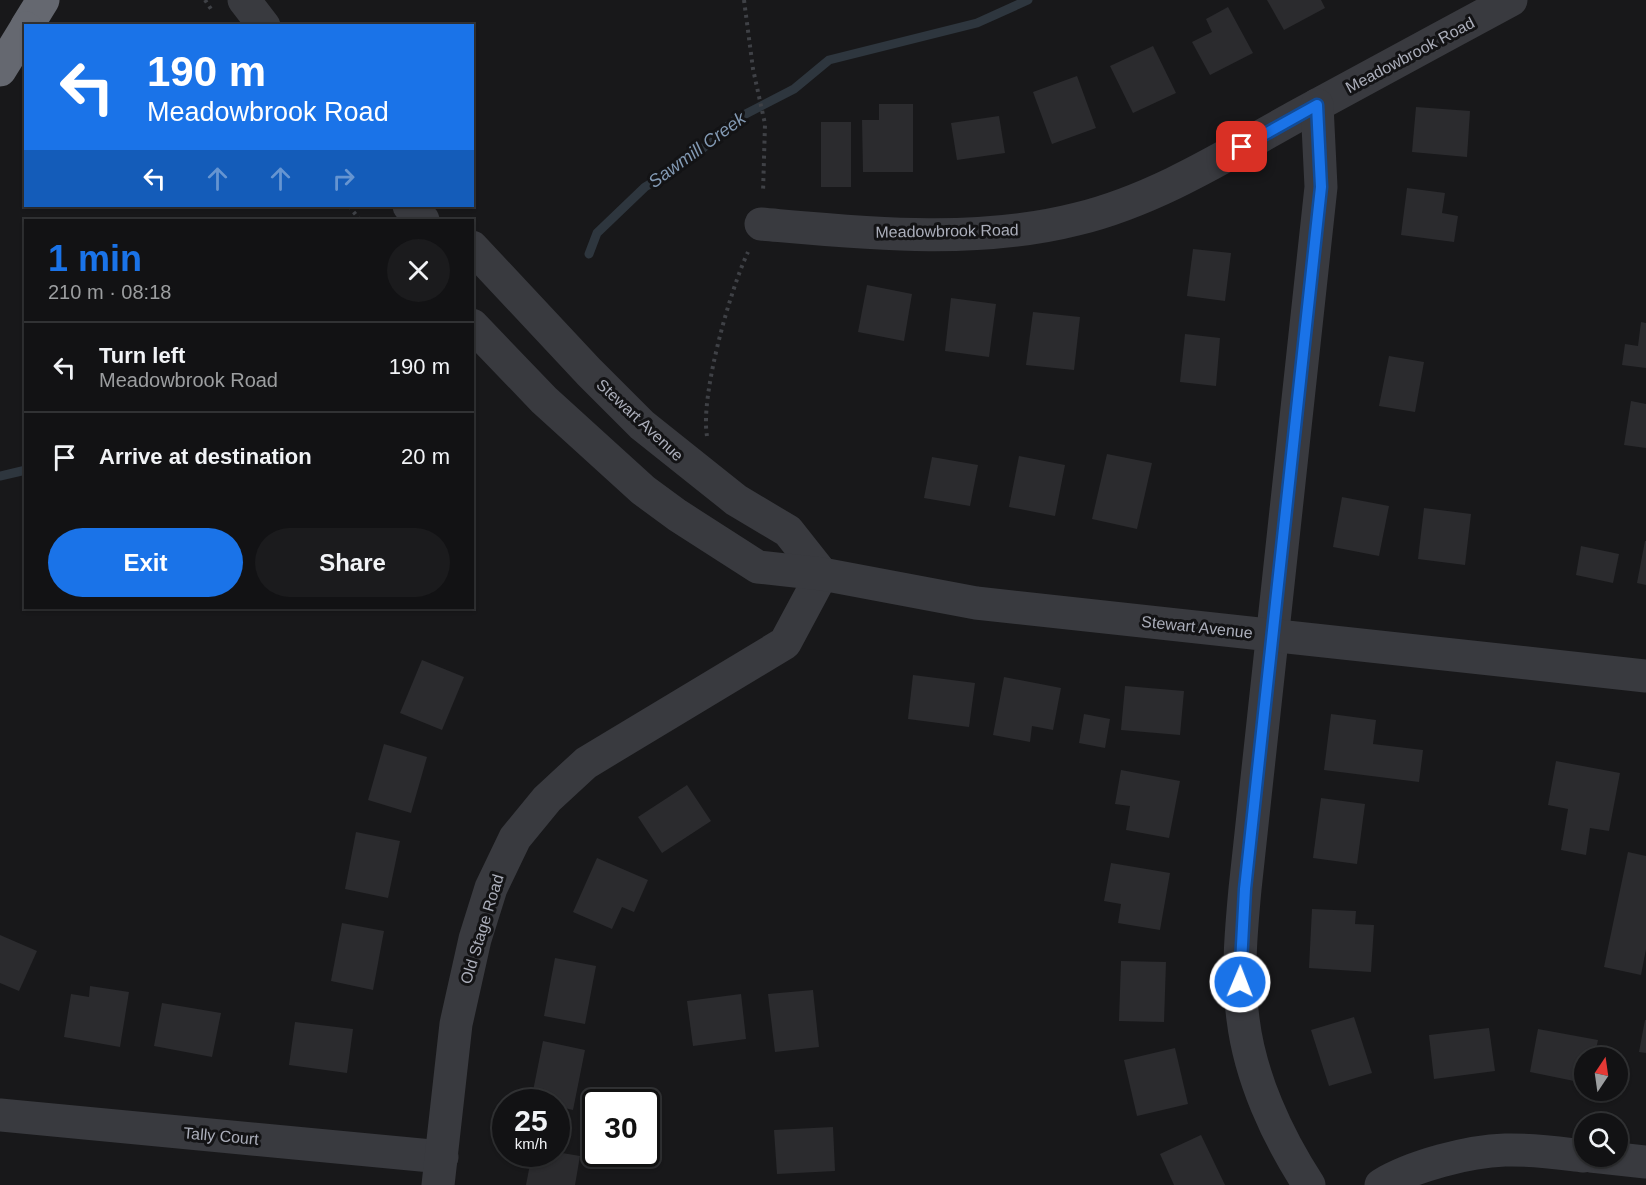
<!DOCTYPE html>
<html lang="en">
<head>
<meta charset="utf-8">
<style>
	body { margin:0; font-family:Helvetica,sans-serif; background:#1b1b1d; color:#f1f3f6; height:100vh; display:flex; flex-direction:column; font-size:22px; white-space:nowrap }
	* { box-sizing:border-box; margin:0 }
	p { font-size:20px; color:#9c9ea0 }
	.icon { flex:none; width:33px; height:33px; fill:none; stroke:currentColor; stroke-width:2; stroke-linecap:round; stroke-linejoin:round }
	.map { position:relative; flex:1; overflow:hidden }
	.side { position:absolute; left:24px; top:219px; width:450px; height:390px; display:flex; flex-direction:column; background:#121214; border-radius:0px; box-shadow:0 2px 4px #0004,0 0 0 2px #313234 }
	.side>* { flex:none }
	.top-card { position:absolute; left:24px; top:24px; width:450px; height:183px; border-radius:0px; box-shadow:0 2px 4px #0004,0 0 0 2px #313234; background:#1a73e8; color:#fff; overflow:hidden }
	.needle { width:39px; rotate:13deg }
	.fabs { position:absolute; left:1574px; top:1047px; display:grid; gap:12px }
	.fabs a { display:grid; place-items:center; width:54px; height:54px; border-radius:50%; background:#121214; box-shadow:0 2px 4px #0004,0 0 0 2px #313234; font-size:30px }
	.speed { position:absolute; left:492px; top:1089px; display:flex; gap:12px; font-size:30px; font-weight:700; text-align:center }
	.speed>* { display:grid; place-content:center; width:78px; height:78px; border-radius:50%; background:#121214; box-shadow:0 2px 4px #0004,0 0 0 2px #313234; line-height:1 }
	.speed small { font-size:15px; font-weight:400 }
	.speed .limit { border:3px solid #111; border-radius:9px; background:#fff; color:#111 }
	.pin { position:absolute; display:grid; place-items:center; width:51px; height:51px; color:#fff; margin:-26px; border-radius:12px; box-shadow:0 3px 9px #0006 }
	.me { position:absolute; width:66px; margin:-33px; rotate:1deg; stroke-linejoin:round; filter:drop-shadow(0 0 4px #0008) }
	.turn { display:flex; align-items:center; gap:21px; height:126px; padding:0 24px; font-size:27px }
	.turn .icon { width:78px; height:78px; stroke-width:2.5 }
	.turn b { display:block; font-size:42px; line-height:51px }
	.lanes { display:flex; align-items:center; height:57px; padding:0 24px; background:#0003; justify-content:center; gap:30px; direction:ltr }
	.lanes .off { opacity:.35 }
	.round { display:grid; place-items:center; flex:none; width:63px; height:63px; border-radius:32px; background:#1b1b1d }
	.head { display:flex; align-items:center; justify-content:space-between; height:102px; padding:0 24px }
	h1 { font-size:36px; font-weight:700; line-height:45px; color:#1a73e8 }
	.button { display:flex; gap:12px; margin-top:auto; padding:12px 24px }
	.button a { flex:1; height:69px; border-radius:36px; background:#1a73e8; color:#fff; font-size:24px; font-weight:700; line-height:69px; text-align:center }
	.button a+a { background:#1b1b1d; color:#f1f3f6 }
	ul { padding:0; list-style:none }
	li { display:flex; align-items:center; gap:18px; height:90px; padding:0 24px; border-top:2px solid #313234 }
	li div { flex:1 }
	li b { display:block; font-size:22px }
	li em { font-style:normal }
	.map>svg:first-child { display:block }
	.lines { fill:none; stroke-linecap:round; stroke-linejoin:round }
	.stream { stroke:#2e363e; stroke-width:9 }
	.building { fill:#2b2b2e }
	.path { stroke:#3f4146; stroke-width:4; stroke-dasharray:3 4.5; stroke-linecap:butt }
	.minor { stroke:#393a3f; stroke-width:33 }
	.tertiary { stroke:#393a3f; stroke-width:33 }
	.motorway { stroke:#656870; stroke-width:33 }
	.route-casing { stroke:#114b97; stroke-width:15 }
	.route { stroke:#1a73e8; stroke-width:10 }
	.labels { text-anchor:middle; dominant-baseline:central; stroke-width:6; stroke-linejoin:round; paint-order:stroke }
	.street-label { font-size:16px; fill:#abaeba; stroke:#131315 }
	.water-label { font-size:18px; font-style:italic; fill:#839ab4; stroke:#131315 }
</style>
</head>
<body>
<div class="map">
<svg width="1646" height="1185" viewBox="0 0 1646 1185">
	<rect width="100%" height="100%" fill="#18181a"/>
	<g class="lines">
		<g class="stream">
			<polyline points="589,254 597,233 645,187 691,159 736,119 794,89 829,60 977,23 1028,0"/>
			<polyline points="0,476 26,470"/>
		</g>
	</g>
	<g class="building">
		<polygon points="1267,0 1321,0 1325,8 1284,30"/>
		<polygon points="1228,7 1253,53 1210,75 1192,42 1212,32 1206,19"/>
		<polygon points="1153,46 1176,93 1133,113 1110,66"/>
		<polygon points="1077,76 1096,128 1052,144 1033,92"/>
		<polygon points="879,104 913,104 913,172 863,172 862,120 879,120"/>
		<polygon points="1416,107 1470,111 1467,157 1412,152"/>
		<polygon points="999,116 1005,153 957,160 951,123"/>
		<rect x="821" y="122" width="30" height="65"/>
		<polygon points="1407,188 1445,193 1442,213 1458,216 1454,242 1401,235"/>
		<polygon points="1193,249 1231,253 1225,301 1187,296"/>
		<polygon points="867,285 912,294 904,341 858,332"/>
		<polygon points="951,298 996,304 989,357 945,351"/>
		<polygon points="1033,312 1080,317 1074,370 1026,365"/>
		<polygon points="1641,322 1646,323 1646,368 1622,365 1625,344 1638,346"/>
		<polygon points="1185,334 1220,338 1216,386 1180,382"/>
		<polygon points="1389,356 1424,362 1415,412 1379,406"/>
		<polygon points="1631,401 1646,404 1646,448 1624,445"/>
		<polygon points="1107,454 1152,463 1137,529 1092,519"/>
		<polygon points="1019,456 1065,465 1055,516 1009,507"/>
		<polygon points="932,457 978,465 970,506 924,498"/>
		<polygon points="1342,497 1389,506 1379,556 1333,547"/>
		<polygon points="1424,508 1471,514 1465,565 1418,559"/>
		<polygon points="1645,541 1646,541 1646,585 1637,583"/>
		<polygon points="1581,546 1619,554 1613,583 1576,575"/>
		<polygon points="422,660 464,677 442,730 400,713"/>
		<polygon points="913,675 975,683 969,727 908,719"/>
		<polygon points="1004,677 1061,688 1053,730 1032,726 1030,742 993,735"/>
		<polygon points="1125,686 1184,691 1180,735 1121,730"/>
		<polygon points="1084,714 1110,719 1105,748 1079,743"/>
		<polygon points="1331,714 1376,720 1373,744 1423,750 1419,782 1324,770"/>
		<polygon points="384,744 427,757 411,813 368,800"/>
		<polygon points="1556,761 1620,773 1609,831 1590,828 1586,855 1561,850 1568,809 1548,805"/>
		<polygon points="1121,770 1180,781 1169,838 1126,830 1130,806 1115,804"/>
		<polygon points="687,785 711,821 662,853 638,817"/>
		<polygon points="1321,798 1365,804 1357,864 1313,858"/>
		<polygon points="356,832 400,841 388,898 345,889"/>
		<polygon points="1628,852 1646,856 1646,949 1641,975 1604,967"/>
		<polygon points="597,858 648,880 634,912 622,907 612,929 573,912"/>
		<polygon points="1111,863 1170,873 1160,930 1118,923 1121,904 1104,901"/>
		<polygon points="1312,909 1356,911 1355,924 1374,925 1371,972 1309,968"/>
		<polygon points="342,923 384,931 373,990 331,981"/>
		<polygon points="0,935 37,951 19,991 0,983"/>
		<polygon points="555,958 596,966 585,1024 544,1016"/>
		<polygon points="1121,961 1166,962 1164,1022 1119,1021"/>
		<polygon points="90,986 129,992 120,1047 64,1037 71,994 89,997"/>
		<polygon points="813,990 819,1047 775,1052 768,994"/>
		<polygon points="741,994 746,1039 693,1046 687,1001"/>
		<polygon points="162,1003 221,1013 212,1057 154,1046"/>
		<polygon points="1354,1017 1372,1073 1329,1086 1311,1030"/>
		<polygon points="1645,1020 1646,1020 1646,1053 1639,1052"/>
		<polygon points="295,1022 353,1029 347,1073 289,1065"/>
		<polygon points="1489,1028 1495,1071 1434,1079 1429,1035"/>
		<polygon points="1538,1029 1598,1040 1594,1058 1584,1058 1584,1083 1530,1072"/>
		<polygon points="543,1041 585,1050 573,1110 556,1106 556,1102 531,1101"/>
		<polygon points="1175,1048 1188,1104 1137,1116 1124,1060"/>
		<polygon points="833,1127 835,1171 777,1174 774,1130"/>
		<polygon points="1201,1135 1225,1185 1174,1185 1160,1154"/>
		<polygon points="556,1152 580,1156 575,1185 526,1185 532,1154"/>
	</g>
	<g class="lines">
		<g class="path">
			<polyline points="205,0 213,12"/>
			<polyline points="744,0 753,69 765,124 763,193"/>
			<polyline points="349,206 360,220"/>
			<path d="M707,436C700,396 730,290 748,252"/>
		</g>
		<g class="minor">
			<path d="M761,224C864,233 975,245 1077,219C1155,200 1225,156 1295,117C1366,78 1439,39 1511,0"/>
			<polyline points="0,1115 442,1157"/>
			<polyline points="1591,1156 1646,1162"/>
			<polyline points="438,1185 456,1024 475,939 491,888 515,838 547,799 586,763 785,643 822,574"/>
			<path d="M1309,1185C1277,1136 1250,1077 1243,1019C1237,976 1241,932 1245,889L1321,187L1317,105"/>
			<path d="M1381,1185C1412,1166 1469,1151 1505,1150C1531,1149 1558,1153 1584,1156"/>
		</g>
		<g class="tertiary">
			<polyline points="244,0 264,26"/>
			<polyline points="409,206 423,220"/>
			<polyline points="472,247 589,372 642,425 736,500 788,531 822,574"/>
			<polyline points="472,325 544,400 643,490 677,515 758,567 822,574 976,603 1646,676"/>
		</g>
		<g class="motorway">
			<polyline points="27,26 43,0"/>
			<polyline points="0,70 26,28"/>
		</g>
	</g>
	<g class="lines">
		<g class="route-casing">
			<polyline id="route" points="1240,982 1245,889 1321,187 1317,105 1242,147"/>
		</g>
		<use href="#route" class="route"/>
	</g>
	<g class="labels">
		<g class="street-label">
			<text transform="translate(1410 55) rotate(-28)">Meadowbrook Road</text>
			<text transform="translate(947 231) rotate(-1)">Meadowbrook Road</text>
			<text transform="translate(640 420) rotate(43)">Stewart Avenue</text>
			<text transform="translate(1197 627) rotate(6)">Stewart Avenue</text>
			<text transform="translate(482 929) rotate(-73)">Old Stage Road</text>
			<text transform="translate(221 1136) rotate(5)">Tally Court</text>
		</g>
		<g class="water-label">
			<text transform="translate(697 150) rotate(-36)">Sawmill Creek</text>
		</g>
	</g>
</svg>
<div class="fabs">
<a><svg class="needle" viewBox="-14 -14 28 28"><path d="M0-13l5 13h-10z" fill="#e53935"/><path d="M0 13l5-13h-10z" fill="#9c9ea0"/></svg></a>
<a><svg class="icon" aria-label="search" viewBox="0 0 24 24"><circle cx="10" cy="10" r="6"/><path d="M15 15l6 6"/></svg></a>
</div>
<div class="speed"><div>25<small>km/h</small></div><div class="limit">30</div></div>
<div class="pin" style="left:1242px;top:147px;background:#d93025"><svg class="icon" aria-label="arrive" viewBox="0 0 24 24"><path d="M6 21V4h12l-3 4 3 4H6"/></svg></div>
<svg class="me" style="left:1240px;top:982px" viewBox="-20 -20 40 40"><circle r="17" fill="#1a73e8" stroke="#fff" stroke-width="3"/><path d="M0-11L8 9 0 5-8 9z" fill="#fff"/></svg>
<div class="top-card">
<div class="turn"><svg class="icon" aria-label="left" viewBox="0 0 24 24"><path d="M17 20v-9H6M10 6l-5 5 5 5"/></svg><div><b>190 m</b>Meadowbrook Road</div></div>
<div class="lanes"><svg class="icon" aria-label="left" viewBox="0 0 24 24"><path d="M17 20v-9H6M10 6l-5 5 5 5"/></svg><svg class="icon off" aria-label="ahead" viewBox="0 0 24 24"><path d="M12 20V5M6 11l6-6 6 6"/></svg><svg class="icon off" aria-label="ahead" viewBox="0 0 24 24"><path d="M12 20V5M6 11l6-6 6 6"/></svg><svg class="icon off" aria-label="right" viewBox="0 0 24 24"><path d="M7 20v-9h11M14 6l5 5-5 5"/></svg></div>
</div>
<section class="side">
<div class="head"><div><h1>1 min</h1><p>210 m · 08:18</p></div><a class="round"><svg class="icon" aria-label="close" viewBox="0 0 24 24"><path d="M6 6l12 12M18 6L6 18"/></svg></a></div>
<ul>
<li><svg class="icon" aria-label="left" viewBox="0 0 24 24"><path d="M17 20v-9H6M10 6l-5 5 5 5"/></svg><div><b>Turn left</b><p>Meadowbrook Road</p></div><em>190 m</em></li>
<li><svg class="icon" aria-label="arrive" viewBox="0 0 24 24"><path d="M6 21V4h12l-3 4 3 4H6"/></svg><div><b>Arrive at destination</b></div><em>20 m</em></li>
</ul>
<div class="button"><a>Exit</a><a>Share</a></div>
</section>
</div>
</body>
</html>
